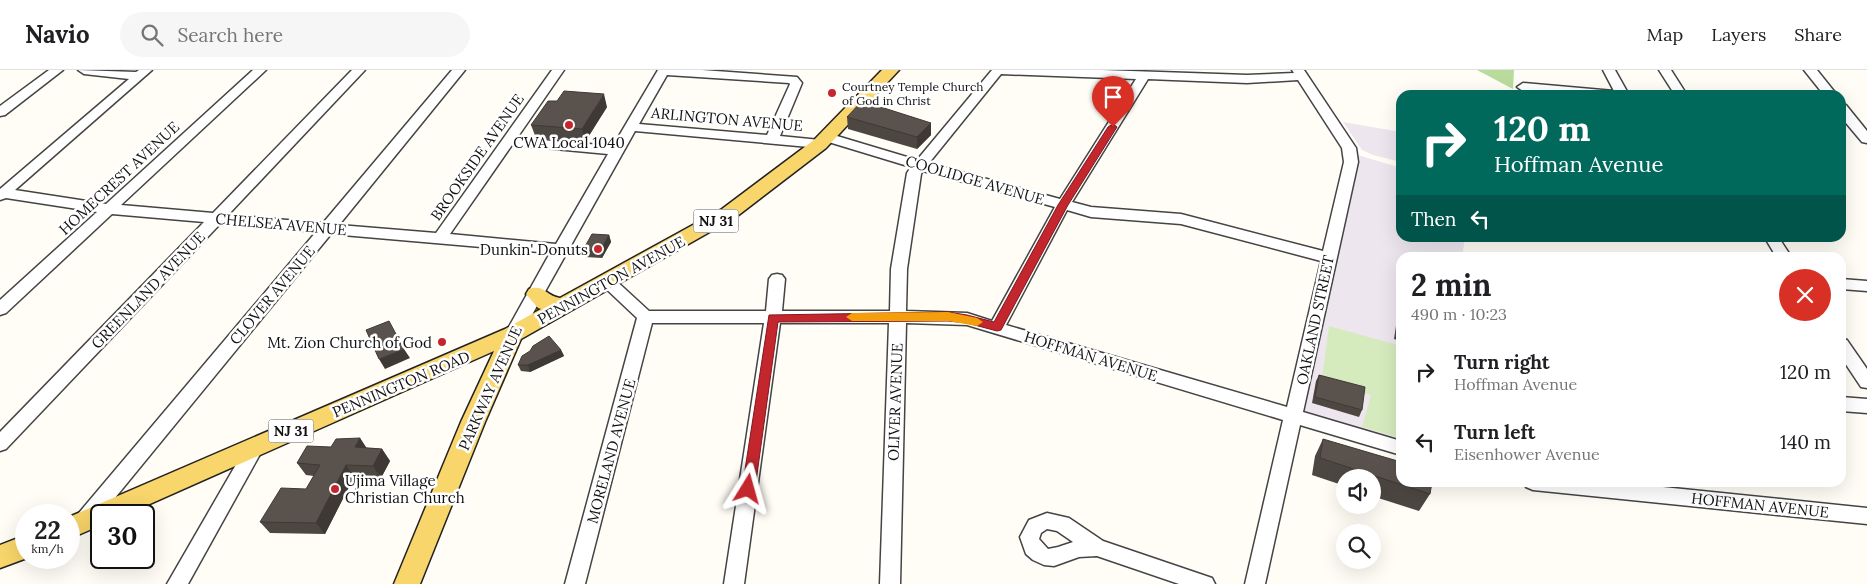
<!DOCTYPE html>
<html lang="en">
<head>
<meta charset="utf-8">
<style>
	body { margin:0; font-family:Lora,serif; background:#f6f6f6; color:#202124; height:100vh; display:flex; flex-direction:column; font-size:19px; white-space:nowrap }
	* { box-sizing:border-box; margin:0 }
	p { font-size:16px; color:#757577 }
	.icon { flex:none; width:28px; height:28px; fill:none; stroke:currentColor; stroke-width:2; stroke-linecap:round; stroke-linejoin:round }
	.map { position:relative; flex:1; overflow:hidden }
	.sheet { position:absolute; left:1396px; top:182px; width:450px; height:235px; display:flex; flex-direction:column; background:#fff; border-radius:15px; box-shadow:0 5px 20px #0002 }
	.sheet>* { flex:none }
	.hud { position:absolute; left:1396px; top:20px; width:450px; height:152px; border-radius:15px; box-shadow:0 5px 20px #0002; background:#00695c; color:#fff; overflow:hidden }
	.tools { position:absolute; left:1336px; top:399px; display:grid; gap:10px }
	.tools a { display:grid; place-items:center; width:45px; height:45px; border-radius:50%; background:#fff; box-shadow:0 5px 20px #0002; font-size:25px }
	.speed { position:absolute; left:15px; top:434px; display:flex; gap:10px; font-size:25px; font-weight:700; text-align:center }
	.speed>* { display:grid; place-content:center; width:65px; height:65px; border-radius:50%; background:#fff; box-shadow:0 5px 20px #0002; line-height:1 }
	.speed small { font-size:12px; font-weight:400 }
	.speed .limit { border:2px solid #111; border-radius:8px; background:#fff; color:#111 }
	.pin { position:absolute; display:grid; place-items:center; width:42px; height:42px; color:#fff; margin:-51px -21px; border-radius:50% 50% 50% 0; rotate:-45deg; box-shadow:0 0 5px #0007 }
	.pin .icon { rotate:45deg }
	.me { position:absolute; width:55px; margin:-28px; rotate:8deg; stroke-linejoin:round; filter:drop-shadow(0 0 4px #0008) }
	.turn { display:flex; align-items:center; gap:18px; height:105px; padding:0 15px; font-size:22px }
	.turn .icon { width:65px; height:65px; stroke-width:2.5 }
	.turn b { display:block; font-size:35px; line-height:42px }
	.then { display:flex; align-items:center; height:48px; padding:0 15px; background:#0003; gap:10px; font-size:19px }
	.round { display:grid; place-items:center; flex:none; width:52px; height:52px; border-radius:26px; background:#f6f6f6 }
	.headline { display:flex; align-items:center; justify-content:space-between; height:85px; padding:0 15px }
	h1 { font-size:30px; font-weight:700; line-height:38px }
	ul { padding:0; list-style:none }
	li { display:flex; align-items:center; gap:15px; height:70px; padding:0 15px }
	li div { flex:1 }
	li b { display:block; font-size:19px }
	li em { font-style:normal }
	header { display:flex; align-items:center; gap:30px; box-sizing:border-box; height:70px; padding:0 25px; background:#fff; border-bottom:1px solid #e0e0e0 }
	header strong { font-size:24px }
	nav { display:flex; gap:28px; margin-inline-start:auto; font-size:18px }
	.search { width:350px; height:45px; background:#f6f6f6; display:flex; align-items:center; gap:12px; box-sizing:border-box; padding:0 18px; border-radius:28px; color:#757577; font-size:19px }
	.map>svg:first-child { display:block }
	.industrial { fill:#eee6ef }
	.green { fill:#d5ebbd }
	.forest { fill:#b9dc9c }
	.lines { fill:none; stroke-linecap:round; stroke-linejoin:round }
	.minor-casing { stroke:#444; stroke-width:3 }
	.major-casing { stroke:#222; stroke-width:3 }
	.minor { fill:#fff; fill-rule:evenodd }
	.major { fill:#f9d66b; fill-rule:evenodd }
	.wall { fill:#4d4742 }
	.shaded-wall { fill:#3f3936 }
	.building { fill:#5a524d; stroke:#3f3936 }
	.route { fill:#c4262e; stroke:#7f191e }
	.slow { fill:#f59e0b }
	.poi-dot { fill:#c4262e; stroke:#fff; stroke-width:2 }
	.labels { text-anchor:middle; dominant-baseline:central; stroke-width:5; stroke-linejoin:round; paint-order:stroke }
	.far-poi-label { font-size:12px; fill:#111; stroke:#fff; text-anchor:start }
	.shield { fill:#fff; stroke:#585858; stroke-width:1 }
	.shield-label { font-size:14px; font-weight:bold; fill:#111 }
	.street-label { font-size:15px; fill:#111; stroke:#fff }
	.poi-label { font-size:15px; fill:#111; stroke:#fff; text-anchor:end }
</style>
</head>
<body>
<header>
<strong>Navio</strong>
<div class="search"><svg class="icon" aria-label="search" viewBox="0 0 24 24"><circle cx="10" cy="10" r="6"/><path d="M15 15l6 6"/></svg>Search here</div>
<nav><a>Map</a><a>Layers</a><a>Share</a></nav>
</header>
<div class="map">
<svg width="1867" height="514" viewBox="0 0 1867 514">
	<rect width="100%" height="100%" fill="#fffdf5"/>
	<g class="industrial">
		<polygon points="1343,52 1401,62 1401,92 1373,85 1362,80"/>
		<polygon points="1348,82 1401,98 1401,168 1465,168 1462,187 1401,188 1401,382 1289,346"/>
	</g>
	<polygon class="green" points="1329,256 1401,276 1401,368 1362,357 1371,325 1322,309"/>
	<polygon class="forest" points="1477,0 1514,0 1513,19"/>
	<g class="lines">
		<g class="minor-casing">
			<g id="minor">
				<polygon points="49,0 63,0 5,45 0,46 0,36"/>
				<path d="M78,0L136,2L139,0H152L15,120L106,134L253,0H266L121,135L213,143L352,0H365L228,145L323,153L452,0H465L339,155L436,163L552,0H564L517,68L613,76L658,0H702L797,7L802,13L780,66L820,70L827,74L820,78L635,61L519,268L513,270L507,268L505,264L550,183L331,164L92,456L85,458L78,456L75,450L78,444L316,162L220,154L6,379L0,381V362L204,152L112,144L6,243L0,245V230L97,142L6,128L0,130V119L129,9L84,4ZM667,5L789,13L790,14L767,65L639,54ZM512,75L608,84L556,174L450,164Z"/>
				<path d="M992,0H1102L1247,5L1294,3L1292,0H1304L1356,78L1358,92L1303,342L1401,371V385L1300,355L1265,514H1245L1283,350L967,255L906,253L900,514H880L889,253H780L744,514H724L764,253H652L585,514H565L637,248L602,215L599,211L602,207L607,206L612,207L649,241H766L769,209L772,205L777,204L782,205L785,209L782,241H890L891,199L907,103L911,97L822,70L820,67L827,63L917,90ZM1001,4L1136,9L1060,129L929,93ZM1148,9L1247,13L1298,10L1342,78L1344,92L1323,181L1181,144L1091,137L1072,132ZM923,101L1055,137L992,251L967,243L906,241L907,199L921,104ZM1067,140L1091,147L1181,154L1321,191L1287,337L1006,255Z"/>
				<polygon points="1603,0 1615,0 1629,25 1575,25 1523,21 1517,17 1523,13 1614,21"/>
				<polygon points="1659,0 1671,0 1687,25 1675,25"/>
				<polygon points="1804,0 1817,0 1837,25 1824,25"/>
				<polygon points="1841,34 1846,35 1867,61 1867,73 1862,72 1841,47"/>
				<polygon points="1765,168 1779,168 1792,188 1777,188"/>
				<polygon points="1841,209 1867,211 1867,221 1841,219"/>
				<polygon points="1841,268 1847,270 1867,299 1867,318 1861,317 1841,287"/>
				<polygon points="1841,327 1867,329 1867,343 1841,341"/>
				<polygon points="255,370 261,372 264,377 188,514 167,514 249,372"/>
				<polygon points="1524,412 1614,412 1867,438 1867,454 1533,420 1526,417"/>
				<path d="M1047,443L1069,448L1103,471L1212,508L1215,514H1179L1097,486L1079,487L1054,496L1044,495L1033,490L1026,484L1020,467L1029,450ZM1047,459L1057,461L1073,472L1058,477L1048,479L1039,469L1041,463Z"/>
			</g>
		</g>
		<g class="major-casing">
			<g id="major">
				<path d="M882,0H899L826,78L736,147L521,269L485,352L420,514H394L461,352L494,281L125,445H101V455L69,469V447L505,259L541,239L538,238L526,224L529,219C544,214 546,226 560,228L722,139L814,70Z"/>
				<polygon points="26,465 27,488 0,498 0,475"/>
			</g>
		</g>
		<use href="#minor" class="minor"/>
		<use href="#major" class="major"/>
	</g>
	<g class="wall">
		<polygon points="607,37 585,72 536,68 531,55"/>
		<polygon points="847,47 931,65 917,79 848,59"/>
		<polygon points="609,165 611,172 602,188 585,187 583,180"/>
		<polygon points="1401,232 1401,271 1394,269 1399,236"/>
		<polygon points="561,280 564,286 530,302 521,301 518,295"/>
		<polygon points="1319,305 1362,340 1359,347 1312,333 1316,311"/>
		<polygon points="360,368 366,378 382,379 390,391 381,408 354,407 325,464 270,463 260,452 306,419 314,406 306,405 297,393 331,377"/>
		<polygon points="1323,369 1430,424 1419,441 1372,426 1372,408 1345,408 1345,416 1312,405 1315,386"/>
	</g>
	<g class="shaded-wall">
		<polygon points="604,24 607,37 585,72 582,59"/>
		<polygon points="931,53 931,65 917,79 917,67"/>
		<polygon points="609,165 611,172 602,188 600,182"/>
		<polygon points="404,279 410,288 385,299 379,289"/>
		<polygon points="561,280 564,286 530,302 528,295"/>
		<polygon points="360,368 368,380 355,377"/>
		<polygon points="382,379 390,391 381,408 373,396"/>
		<polygon points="346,395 354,407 325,464 316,453"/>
	</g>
	<g class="building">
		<polygon points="564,21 604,24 582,59 531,55 548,31 557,31"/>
		<polygon points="862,31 931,53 917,67 847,47"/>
		<polygon points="592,164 609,165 600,182 583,180"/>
		<polygon points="1401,242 1401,260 1398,260"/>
		<polygon points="389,251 404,279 379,289 366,260"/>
		<polygon points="549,266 561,280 528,295 518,295 522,286 530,281 533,276"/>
		<polygon points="1319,305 1365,317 1362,340 1315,327"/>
		<polygon points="360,368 355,377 382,379 373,396 346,395 316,453 260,452 281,418 306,419 320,395 297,393 307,376 331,377 336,369"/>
		<polygon points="1323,369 1401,392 1401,412 1432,412 1430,424 1320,388"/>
	</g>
	<polygon class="route" points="1113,54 1117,57 1068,135 1001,260 997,261 967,253 948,251 778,252 755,419 753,423 748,424 743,423 742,419 769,245 948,242 967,245 994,252 1058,135 1108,57"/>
	<polygon class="slow" points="948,242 977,248 983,252 977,256 948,251 852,251 846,247 852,243"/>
	<g class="poi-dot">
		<circle cx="832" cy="23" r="5"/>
		<circle cx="569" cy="55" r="5"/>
		<circle cx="598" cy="179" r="5"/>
		<circle cx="442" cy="272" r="5"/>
		<circle cx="335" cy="419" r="5"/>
	</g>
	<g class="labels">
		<g class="far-poi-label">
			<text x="842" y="16">Courtney Temple Church<tspan x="842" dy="14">of God in Christ</tspan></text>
		</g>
		<g class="shield">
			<rect x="693.5" y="139.5" width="45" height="23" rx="4"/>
			<rect x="268.5" y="349.5" width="45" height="23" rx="4"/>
		</g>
		<g class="shield-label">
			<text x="716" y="151">NJ 31</text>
			<text x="291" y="361">NJ 31</text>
		</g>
		<g class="street-label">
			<text transform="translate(727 49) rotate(5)">ARLINGTON AVENUE</text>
			<text transform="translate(477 87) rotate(-55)">BROOKSIDE AVENUE</text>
			<text transform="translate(119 108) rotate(-43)">HOMECREST AVENUE</text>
			<text transform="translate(975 110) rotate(16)">COOLIDGE AVENUE</text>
			<text transform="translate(281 154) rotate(5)">CHELSEA AVENUE</text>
			<text transform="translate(611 210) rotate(-29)">PENNINGTON AVENUE</text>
			<text transform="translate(148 220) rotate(-46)">GREENLAND AVENUE</text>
			<text transform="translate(272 225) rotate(-50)">CLOVER AVENUE</text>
			<text transform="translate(1315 250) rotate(-78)">OAKLAND STREET</text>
			<text transform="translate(1091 286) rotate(17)">HOFFMAN AVENUE</text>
			<text transform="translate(401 314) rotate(-23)">PENNINGTON ROAD</text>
			<text transform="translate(490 318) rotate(-66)">PARKWAY AVENUE</text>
			<text transform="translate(895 332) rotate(-88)">OLIVER AVENUE</text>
			<text transform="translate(611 381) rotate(-75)">MORELAND AVENUE</text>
			<text transform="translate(1760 435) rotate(6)">HOFFMAN AVENUE</text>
		</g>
		<g class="poi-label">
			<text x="569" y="72" text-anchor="middle">CWA Local 1040</text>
			<text x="588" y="179">Dunkin' Donuts</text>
			<text x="432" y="272">Mt. Zion Church of God</text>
			<text x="345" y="410" text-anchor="start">Ujima Village<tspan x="345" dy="17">Christian Church</tspan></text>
		</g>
	</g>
</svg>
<div class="tools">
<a><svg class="icon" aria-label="sound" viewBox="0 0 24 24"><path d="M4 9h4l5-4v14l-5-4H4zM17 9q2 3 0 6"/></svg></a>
<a><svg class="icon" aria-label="search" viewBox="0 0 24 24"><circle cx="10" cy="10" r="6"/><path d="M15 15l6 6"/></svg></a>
</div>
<div class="speed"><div>22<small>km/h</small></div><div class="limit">30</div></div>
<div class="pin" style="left:1113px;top:57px;background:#d93025"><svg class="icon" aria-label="arrive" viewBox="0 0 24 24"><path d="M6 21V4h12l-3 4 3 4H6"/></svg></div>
<svg class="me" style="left:748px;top:419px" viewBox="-20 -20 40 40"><path d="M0-17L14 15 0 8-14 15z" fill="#c4262e" stroke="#fff" stroke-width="4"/></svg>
<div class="hud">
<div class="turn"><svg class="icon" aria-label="right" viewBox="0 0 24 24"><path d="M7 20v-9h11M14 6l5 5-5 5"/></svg><div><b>120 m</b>Hoffman Avenue</div></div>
<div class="then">Then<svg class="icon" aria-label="left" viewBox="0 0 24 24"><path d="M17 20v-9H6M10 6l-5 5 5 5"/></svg></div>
</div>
<section class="sheet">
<div class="headline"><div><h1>2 min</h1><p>490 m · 10:23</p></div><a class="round" style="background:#d93025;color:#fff"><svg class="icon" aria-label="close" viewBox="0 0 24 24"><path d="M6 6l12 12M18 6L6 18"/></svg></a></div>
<ul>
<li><svg class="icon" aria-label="right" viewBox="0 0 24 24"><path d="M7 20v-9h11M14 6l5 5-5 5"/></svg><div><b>Turn right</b><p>Hoffman Avenue</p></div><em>120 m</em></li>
<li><svg class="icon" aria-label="left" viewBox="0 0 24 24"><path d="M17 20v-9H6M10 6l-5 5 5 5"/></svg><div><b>Turn left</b><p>Eisenhower Avenue</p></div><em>140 m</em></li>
</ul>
</section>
</div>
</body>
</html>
